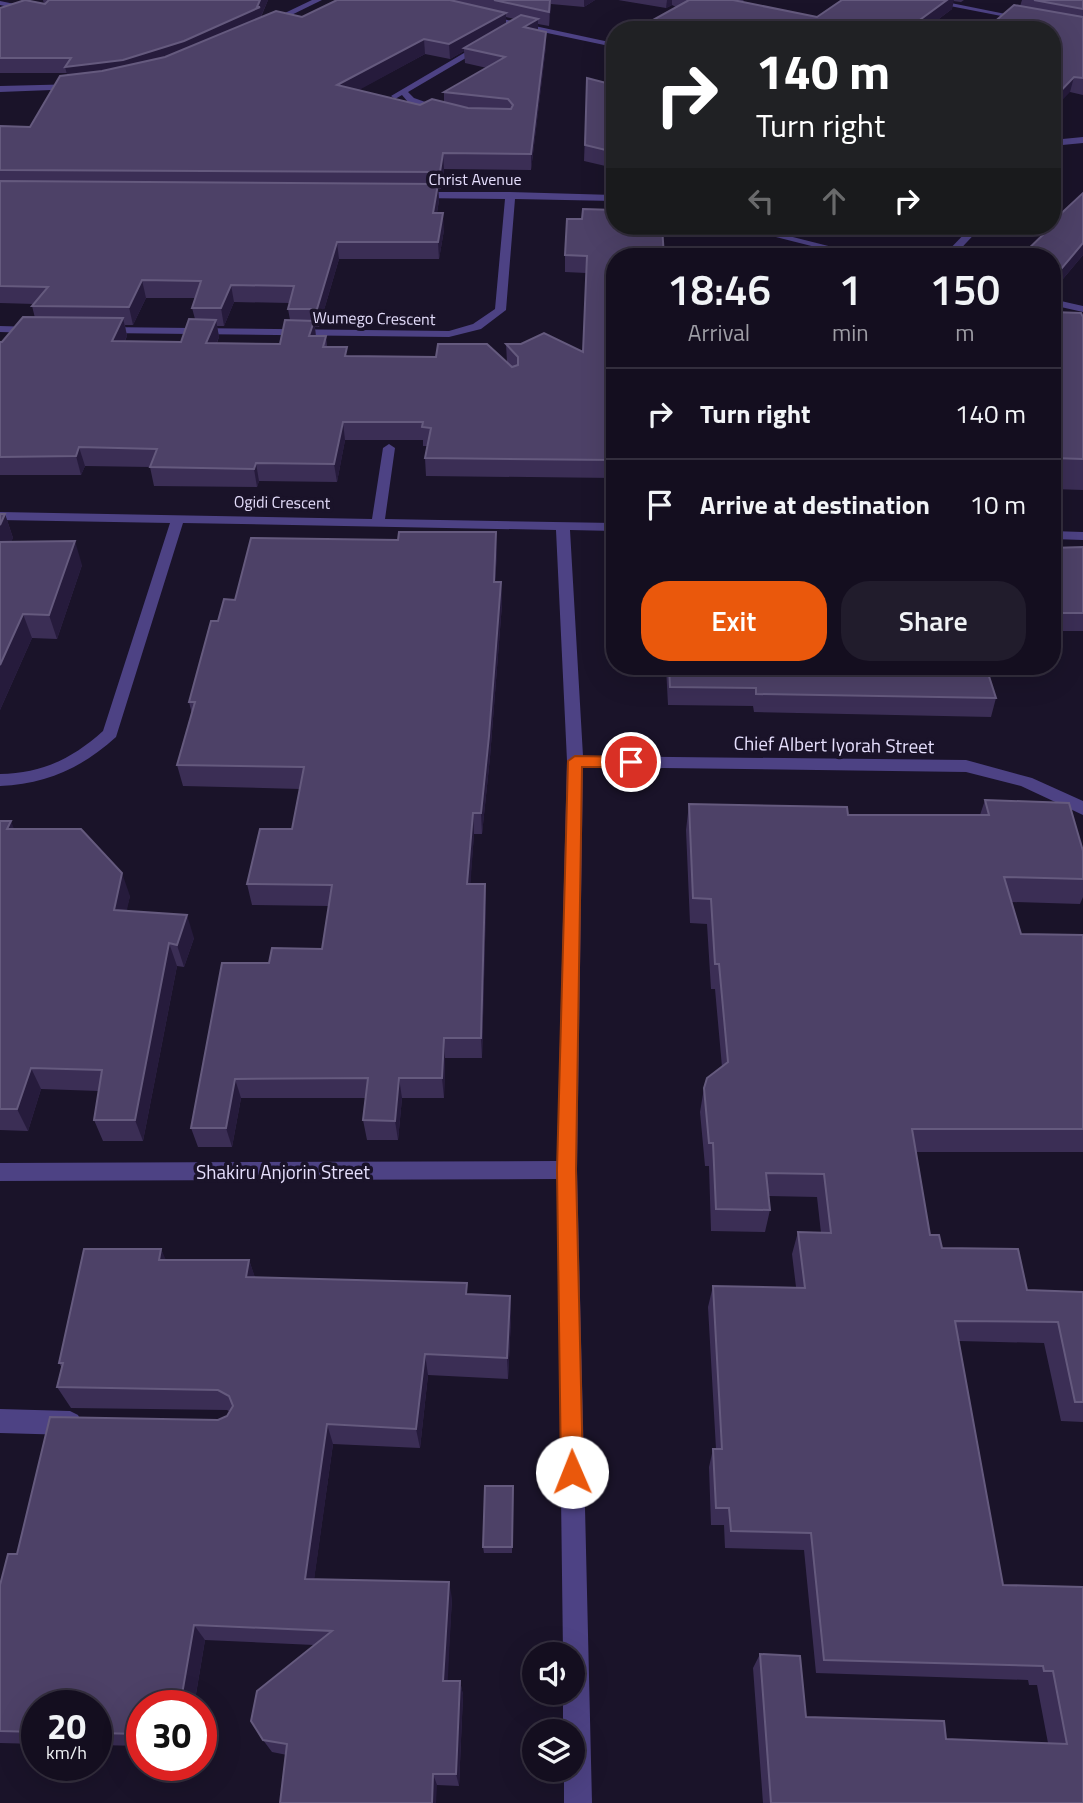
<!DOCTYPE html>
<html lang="en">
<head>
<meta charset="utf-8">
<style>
	body { margin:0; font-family:"Titillium Web",sans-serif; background:#211c2c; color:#f1f3f6; height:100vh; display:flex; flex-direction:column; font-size:26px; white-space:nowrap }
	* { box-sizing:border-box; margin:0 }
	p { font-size:23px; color:#9d9ca4 }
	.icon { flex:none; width:38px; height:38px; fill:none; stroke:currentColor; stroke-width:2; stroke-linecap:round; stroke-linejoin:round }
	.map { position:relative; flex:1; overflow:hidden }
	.sheet { position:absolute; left:606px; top:248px; width:455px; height:427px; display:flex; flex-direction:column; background:#140e1f; border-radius:28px; box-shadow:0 7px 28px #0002,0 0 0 2px #332e3d }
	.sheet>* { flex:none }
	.hud { position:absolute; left:606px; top:21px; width:455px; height:214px; border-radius:28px; box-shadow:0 7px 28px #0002,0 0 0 2px #332e3d; background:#202124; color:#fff; overflow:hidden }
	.buttons { position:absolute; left:522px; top:1642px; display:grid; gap:14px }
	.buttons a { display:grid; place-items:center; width:63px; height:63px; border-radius:50%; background:#140e1f; box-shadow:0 7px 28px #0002,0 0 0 2px #332e3d; font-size:35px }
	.speed { position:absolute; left:21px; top:1690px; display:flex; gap:14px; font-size:35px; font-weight:700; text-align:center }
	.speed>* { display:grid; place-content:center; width:91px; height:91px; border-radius:50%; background:#140e1f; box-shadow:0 7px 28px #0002,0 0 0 2px #332e3d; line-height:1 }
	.speed small { font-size:18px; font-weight:400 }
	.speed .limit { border:10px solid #d22; background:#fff; color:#111 }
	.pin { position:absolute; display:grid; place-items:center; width:60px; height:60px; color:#fff; margin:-30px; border:4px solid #fff; border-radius:50%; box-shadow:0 2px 7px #0007 }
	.me { position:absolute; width:77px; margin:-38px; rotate:359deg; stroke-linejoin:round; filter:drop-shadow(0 0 5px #0008) }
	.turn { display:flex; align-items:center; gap:24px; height:147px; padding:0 35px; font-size:32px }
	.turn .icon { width:91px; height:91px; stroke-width:2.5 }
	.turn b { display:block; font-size:49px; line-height:60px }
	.lanes { display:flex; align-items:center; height:66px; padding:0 35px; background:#0003; justify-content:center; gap:35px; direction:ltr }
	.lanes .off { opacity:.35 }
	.eta { display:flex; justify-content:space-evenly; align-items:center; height:119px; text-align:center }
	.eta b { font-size:42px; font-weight:600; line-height:49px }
	.action { display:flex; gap:14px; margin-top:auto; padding:14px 35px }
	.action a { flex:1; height:80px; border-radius:28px; background:#ea580c; color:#fff; font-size:28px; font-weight:600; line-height:80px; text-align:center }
	.action a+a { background:#211c2c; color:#f1f3f6 }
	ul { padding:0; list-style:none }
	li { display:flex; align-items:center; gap:21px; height:91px; padding:0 35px; border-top:2px solid #332e3d }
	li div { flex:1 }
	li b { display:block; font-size:26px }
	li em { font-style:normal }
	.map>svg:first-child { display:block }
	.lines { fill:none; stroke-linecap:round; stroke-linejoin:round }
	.minor { fill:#4d4284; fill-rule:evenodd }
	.wall { fill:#3b2e55; fill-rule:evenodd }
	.shaded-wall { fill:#261b3c }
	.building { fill:#4d4167; stroke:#655a7e; stroke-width:2 }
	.route { fill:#ea580c; stroke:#983908; stroke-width:2 }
	.labels { text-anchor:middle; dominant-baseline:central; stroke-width:7; stroke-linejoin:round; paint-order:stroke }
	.far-street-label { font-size:16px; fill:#e5defc; stroke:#1a1329 }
	.street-label { font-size:19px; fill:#e5defc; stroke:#1a1329 }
</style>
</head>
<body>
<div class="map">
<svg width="1083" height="1803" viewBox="0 0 1083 1803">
	<rect width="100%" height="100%" fill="#1a1329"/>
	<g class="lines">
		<g class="minor">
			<polygon points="312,0 322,0 271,25 264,23"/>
			<polygon points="919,0 936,0 1031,19 1027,21"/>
			<polygon points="0,1 34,8 35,10 31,12 0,5"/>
			<polygon points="484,15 614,43 614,47 481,19"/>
			<polygon points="481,43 488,45 408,92 414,98 445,109 445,113 408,102 402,95 395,99 391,96"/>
			<polygon points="80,84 77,89 0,92 0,86"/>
			<polygon points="1083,137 1083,143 1052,146 1052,140"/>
			<polygon points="510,192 614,195 614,201 515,199 506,310 481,329 449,337 105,333 99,330 105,327 449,331 473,324 495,309 505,199 415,198 410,195 415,192"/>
			<polygon points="732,226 749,226 872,257 855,257"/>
			<polygon points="972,226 982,226 953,257 942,257"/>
			<polygon points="1052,299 1083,306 1083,312 1052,305"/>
			<polygon points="0,326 35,327 41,330 35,333 0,332"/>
			<path d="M389,444L395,448L385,519L614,523V531L570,530L583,756L966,760L1032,778L1083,801V815L1021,786L966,772L583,767L577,1170L592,1803H564V1769H572V1731H563V1692H572V1654H563L557,1179L0,1181V1163L557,1161L567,761L556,530L183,523L116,737C82,768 46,784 0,786V774C42,773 72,759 103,731L170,523L0,520V512L372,519L383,448Z"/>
			<polygon points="1052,531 1083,532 1083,540 1052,539"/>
			<polygon points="0,1409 70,1411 78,1415 82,1423 78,1431 70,1435 0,1433"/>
		</g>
	</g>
	<g class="wall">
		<path d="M43,0H268L261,17H302L337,0H595L584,7L551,4L549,26L538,24V30L546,32V46L531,170L444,169L441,189H438L439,200L437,213L444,230L439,259H339L319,327H315L316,336H326L327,347L348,356L507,362L506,344L583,352L586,273L565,272V255L614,257V478L426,476L425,458L427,446H423V440H345L337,482L259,481L257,487L154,486L150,467L85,466L81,475H0V342H2L35,318L32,306L34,304L0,303V126L30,127L67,76V73H0V8L44,4ZM506,17L515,19L506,24ZM464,51L465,63L487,68L444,92V102L420,105L358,90L425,54L450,59ZM146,298H196L192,308L195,319L181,342L125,341L127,336L125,325H133ZM234,302L290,303L288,309L290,320L280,344L217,343L219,337L217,326H224Z"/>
		<polygon points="618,0 744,0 742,2 817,17 842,0 964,0 961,2 953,1 952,9 924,30 642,30 642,26 676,7 672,5 666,8"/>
		<polygon points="1022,0 1083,0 1083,95 1070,92 1052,30 1020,6"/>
		<polygon points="587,78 614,85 614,168 584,161"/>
		<polygon points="1083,193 1083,255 1052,292 1052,257 1047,230 1048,226 1052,226"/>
		<polygon points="1052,312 1083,317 1083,490 1052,489"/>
		<polygon points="0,514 5,514 13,538 11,541 82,565 57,639 32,638 0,710"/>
		<polygon points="1083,547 1083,631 1052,631 1052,548"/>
		<polygon points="497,553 495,582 501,582 502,604 490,757 482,834 474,834 470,884 485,884 486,905 482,1058 445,1058 444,1098 402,1098 398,1140 367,1140 363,1120 366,1098 241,1098 232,1147 198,1147 191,1128 269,963 322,949 329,906 252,905 247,884 292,829 300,789 183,786 177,765 192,714 189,702 218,621 235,600"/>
		<polygon points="666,667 986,667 996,698 991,717 754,712 753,706 668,705"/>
		<polygon points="985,800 1083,851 1083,897 1080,904 1012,902 1021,934 1083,935 1083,1152 916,1152 930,1235 942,1248 1027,1290 1083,1292 1083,1422 1061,1421 1044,1343 959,1341 1003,1585 1083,1587 1083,1803 763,1803 753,1668 760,1654 806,1717 946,1739 1048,1743 1037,1685 1029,1685 1028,1680 816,1673 804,1550 725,1548 724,1525 711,1525 709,1467 713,1449 716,1449 708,1307 713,1286 796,1287 792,1254 798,1232 821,1233 817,1197 769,1196 770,1210 765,1232 711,1231 709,1166 705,1166 700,1112 704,1088 722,1067 715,989 711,989 707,924 690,923 686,830 689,804 848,815 980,815"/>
		<polygon points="0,821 130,896 126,911 194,938 184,967 177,966 143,1141 103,1141 94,1120 99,1091 41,1089 28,1131 0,1130"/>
		<polygon points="161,1249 165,1260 249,1260 255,1278 468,1294 510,1296 511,1318 508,1379 428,1375 420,1448 333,1444 314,1579 452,1598 447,1681 460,1681 463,1695 459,1786 437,1785 272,1752 263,1740 314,1645 205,1640 194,1706 142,1706 142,1746 96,1745 96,1706 37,1706 37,1744 0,1743 0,1585 17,1554 218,1420 227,1416 230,1412 227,1410 71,1408 57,1387 62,1368 59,1363"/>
		<polygon points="513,1492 512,1553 484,1553 483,1547"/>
	</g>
	<g class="shaded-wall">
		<polygon points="260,0 268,0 261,16 262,22 126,75 69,82 65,67 257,7"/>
		<polygon points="550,0 551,0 551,4 549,26"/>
		<polygon points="584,0 595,0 584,7"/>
		<polygon points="667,0 672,0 672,5 666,8"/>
		<polygon points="947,0 954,0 952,9 924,30 906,30"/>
		<polygon points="506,13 506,27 464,48 464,51 450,59 449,44"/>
		<polygon points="538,19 538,33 524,27"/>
		<polygon points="546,32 546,46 531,170 531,154"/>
		<polygon points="424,39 425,54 339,101 337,85"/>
		<polygon points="1074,77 1070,92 1052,111 1052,100"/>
		<polygon points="443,153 444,169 441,189 440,172"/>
		<polygon points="438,184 439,200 434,230 433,213"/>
		<polygon points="443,213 444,230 439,259 438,242"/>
		<polygon points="337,242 339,259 319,327 317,309"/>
		<polygon points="1083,243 1083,255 1052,292 1057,274"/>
		<polygon points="142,280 146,298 133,325 129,307"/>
		<polygon points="231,285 234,302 224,326 221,308"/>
		<polygon points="123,318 127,336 116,358 112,341"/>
		<polygon points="216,320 219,337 209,360 206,343"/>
		<polygon points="314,321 316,338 309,336"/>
		<polygon points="343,422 345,440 337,482 334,464"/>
		<polygon points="79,447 85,466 81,475 76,456"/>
		<polygon points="256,463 259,481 257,487 254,469"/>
		<polygon points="5,514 13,538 0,566 0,525"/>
		<polygon points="496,532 497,553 494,603 494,582"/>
		<polygon points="75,541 82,565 57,639 49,615"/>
		<polygon points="501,582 502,604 490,757 482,834 481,813"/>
		<polygon points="23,614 32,638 0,710 0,665"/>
		<polygon points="473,813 474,834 469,905 467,884"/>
		<polygon points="11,821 20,844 7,829"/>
		<polygon points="122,873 130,896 122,933 114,910"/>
		<polygon points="485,884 486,905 482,1058 481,1038"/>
		<polygon points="187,915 194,938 184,967 177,945"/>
		<polygon points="169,943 177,966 143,1141 135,1120"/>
		<polygon points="444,1038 445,1058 444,1098 442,1078"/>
		<polygon points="31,1068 41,1089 28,1131 17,1109"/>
		<polygon points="399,1078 402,1098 398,1140 395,1121"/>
		<polygon points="235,1079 241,1098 232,1147 226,1128"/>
		<polygon points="161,1249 171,1271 159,1260"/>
		<polygon points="249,1260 257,1283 246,1277"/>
		<polygon points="510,1296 511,1318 508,1379 507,1358"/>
		<polygon points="425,1354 428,1375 420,1448 416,1429"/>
		<polygon points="327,1424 333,1444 312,1595 305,1579"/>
		<polygon points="449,1582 452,1598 447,1695 443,1681"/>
		<polygon points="194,1625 205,1640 194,1706 180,1706"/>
		<polygon points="460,1681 463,1695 459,1786 456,1774"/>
		<polygon points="433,1774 437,1785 436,1803 432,1803"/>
	</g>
	<g class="building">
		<polygon points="25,0 45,4 49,0 260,0 257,7 260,7 184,41 123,60 65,67 71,58 0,58 0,8"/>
		<polygon points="337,0 450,0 506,13 449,44 424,39 337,85 420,105 432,99 468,108 511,109 513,105 508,99 444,92 505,57 464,48 521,15 538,19 524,27 546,32 531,154 443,153 440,172 0,170 0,126 30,127 60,76 102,71 165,57 276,11 302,17"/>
		<polygon points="494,0 550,0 549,12"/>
		<polygon points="689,0 733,0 817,17 842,0 947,0 906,30 663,30 642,26"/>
		<polygon points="1034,0 1083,0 1083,9"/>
		<polygon points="1014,5 1083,17 1083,78 1074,77 1052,100 1052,30 985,30"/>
		<polygon points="587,78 614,85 614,152 585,145"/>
		<polygon points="0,181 438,184 433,213 443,213 438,242 337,242 317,309 288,309 294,286 231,285 221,308 192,308 201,281 142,280 129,307 32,306 48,287 0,286"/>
		<polygon points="1083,193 1083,243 1057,274 1052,273 1052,257 1020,257 1052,226 1052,222"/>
		<polygon points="583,209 614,210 614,226 662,226 664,257 614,257 614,460 425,458 431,428 422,427 423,422 343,422 334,464 256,463 254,469 150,467 157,449 79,447 76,456 0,457 0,342 2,342 23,317 123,318 112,341 181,342 189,319 216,320 206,343 280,344 285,320 314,321 309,336 326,336 323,347 347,347 345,356 436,357 438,344 487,344 512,367 518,365 518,357 506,344 521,344 544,333 583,352 587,256 565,255 567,219 582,219"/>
		<polygon points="1052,312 1081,313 1083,317 1083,459 1052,458"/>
		<polygon points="0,514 5,514 0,525"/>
		<polygon points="399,532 496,532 494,582 501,582 489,736 481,813 473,813 467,884 485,884 481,1038 444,1038 442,1078 399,1078 395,1121 363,1120 368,1078 235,1079 226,1128 191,1128 222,963 269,963 272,948 322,949 332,885 247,884 260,829 292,829 304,767 177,765 195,702 189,702 211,621 218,621 224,599 235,600 251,538 398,540"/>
		<polygon points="75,541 49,615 23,614 0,665 0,542"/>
		<polygon points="1083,547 1083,613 1052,613 1052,548"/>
		<polygon points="669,667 986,667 996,698 756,694 756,688 670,687"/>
		<polygon points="985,800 1069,803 1083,851 1083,879 1004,877 1021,934 1083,935 1083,1129 912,1129 930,1235 939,1235 942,1248 1018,1249 1027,1290 1083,1292 1083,1402 1075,1402 1058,1322 955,1321 1003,1585 1083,1587 1083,1803 771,1803 760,1654 800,1656 806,1717 944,1721 946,1739 1067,1744 1053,1671 1044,1671 1043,1666 824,1660 811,1533 731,1531 729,1508 716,1508 713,1449 722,1449 713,1286 805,1288 798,1232 831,1233 824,1174 766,1173 770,1210 716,1209 713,1143 709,1143 704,1088 707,1078 728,1062 719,964 715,964 711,899 693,898 689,804 847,807 848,815 989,815"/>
		<polygon points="0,821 11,821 7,829 81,829 122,873 114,910 187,915 177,945 169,943 135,1120 94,1120 102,1070 31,1068 17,1109 0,1109"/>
		<polygon points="84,1249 161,1249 159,1260 249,1260 246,1277 467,1283 466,1294 510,1296 507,1358 425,1354 416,1429 327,1424 305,1579 449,1582 443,1681 460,1681 456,1774 433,1774 432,1803 280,1803 287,1744 263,1740 251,1721 257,1691 332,1631 194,1625 180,1706 142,1706 142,1734 96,1733 96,1706 37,1706 37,1732 0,1731 0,1585 8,1554 17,1554 50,1417 218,1420 227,1416 233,1406 229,1396 218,1390 57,1387 63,1363 59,1363"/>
		<polygon points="485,1486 513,1486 512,1547 483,1547"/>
	</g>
	<polygon class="route" points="575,756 631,757 638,762 631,767 582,767 576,1170 583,1472 580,1480 572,1483 565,1480 561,1472 557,1170 568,761"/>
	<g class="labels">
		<g class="far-street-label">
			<text x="475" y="179">Christ Avenue</text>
			<text transform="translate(374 318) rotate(1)">Wumego Crescent</text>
			<text transform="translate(282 502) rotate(1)">Ogidi Crescent</text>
		</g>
		<g class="street-label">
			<text transform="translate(834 744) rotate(1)">Chief Albert Iyorah Street</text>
			<text x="283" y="1171">Shakiru Anjorin Street</text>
		</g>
	</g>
</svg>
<div class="buttons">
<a><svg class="icon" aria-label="sound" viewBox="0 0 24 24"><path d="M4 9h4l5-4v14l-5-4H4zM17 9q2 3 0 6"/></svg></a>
<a><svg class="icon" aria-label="layers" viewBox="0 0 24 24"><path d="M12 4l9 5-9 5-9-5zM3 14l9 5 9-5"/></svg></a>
</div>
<div class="speed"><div>20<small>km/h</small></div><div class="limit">30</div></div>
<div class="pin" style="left:631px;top:762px;background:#d93025"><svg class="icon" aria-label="arrive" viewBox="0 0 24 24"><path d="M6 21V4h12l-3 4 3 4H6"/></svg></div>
<svg class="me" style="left:572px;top:1472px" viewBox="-20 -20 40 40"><circle r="19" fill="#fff"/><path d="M0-13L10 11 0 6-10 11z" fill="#ea580c"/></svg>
<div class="hud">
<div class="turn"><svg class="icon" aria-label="right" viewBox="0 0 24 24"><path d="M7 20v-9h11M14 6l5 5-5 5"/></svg><div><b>140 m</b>Turn right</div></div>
<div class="lanes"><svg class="icon off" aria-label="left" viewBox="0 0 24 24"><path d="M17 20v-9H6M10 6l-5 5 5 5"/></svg><svg class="icon off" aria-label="ahead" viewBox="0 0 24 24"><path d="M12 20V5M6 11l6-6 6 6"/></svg><svg class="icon" aria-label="right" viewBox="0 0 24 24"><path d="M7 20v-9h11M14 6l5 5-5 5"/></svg></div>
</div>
<section class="sheet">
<div class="eta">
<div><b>18:46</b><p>Arrival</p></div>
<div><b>1</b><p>min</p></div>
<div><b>150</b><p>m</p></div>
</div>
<ul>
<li><svg class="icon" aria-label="right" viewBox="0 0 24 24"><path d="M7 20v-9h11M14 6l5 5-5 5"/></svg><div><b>Turn right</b></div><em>140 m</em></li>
<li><svg class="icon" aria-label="arrive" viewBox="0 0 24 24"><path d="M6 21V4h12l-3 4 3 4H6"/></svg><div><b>Arrive at destination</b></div><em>10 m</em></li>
</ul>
<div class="action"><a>Exit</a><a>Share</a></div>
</section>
</div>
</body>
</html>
